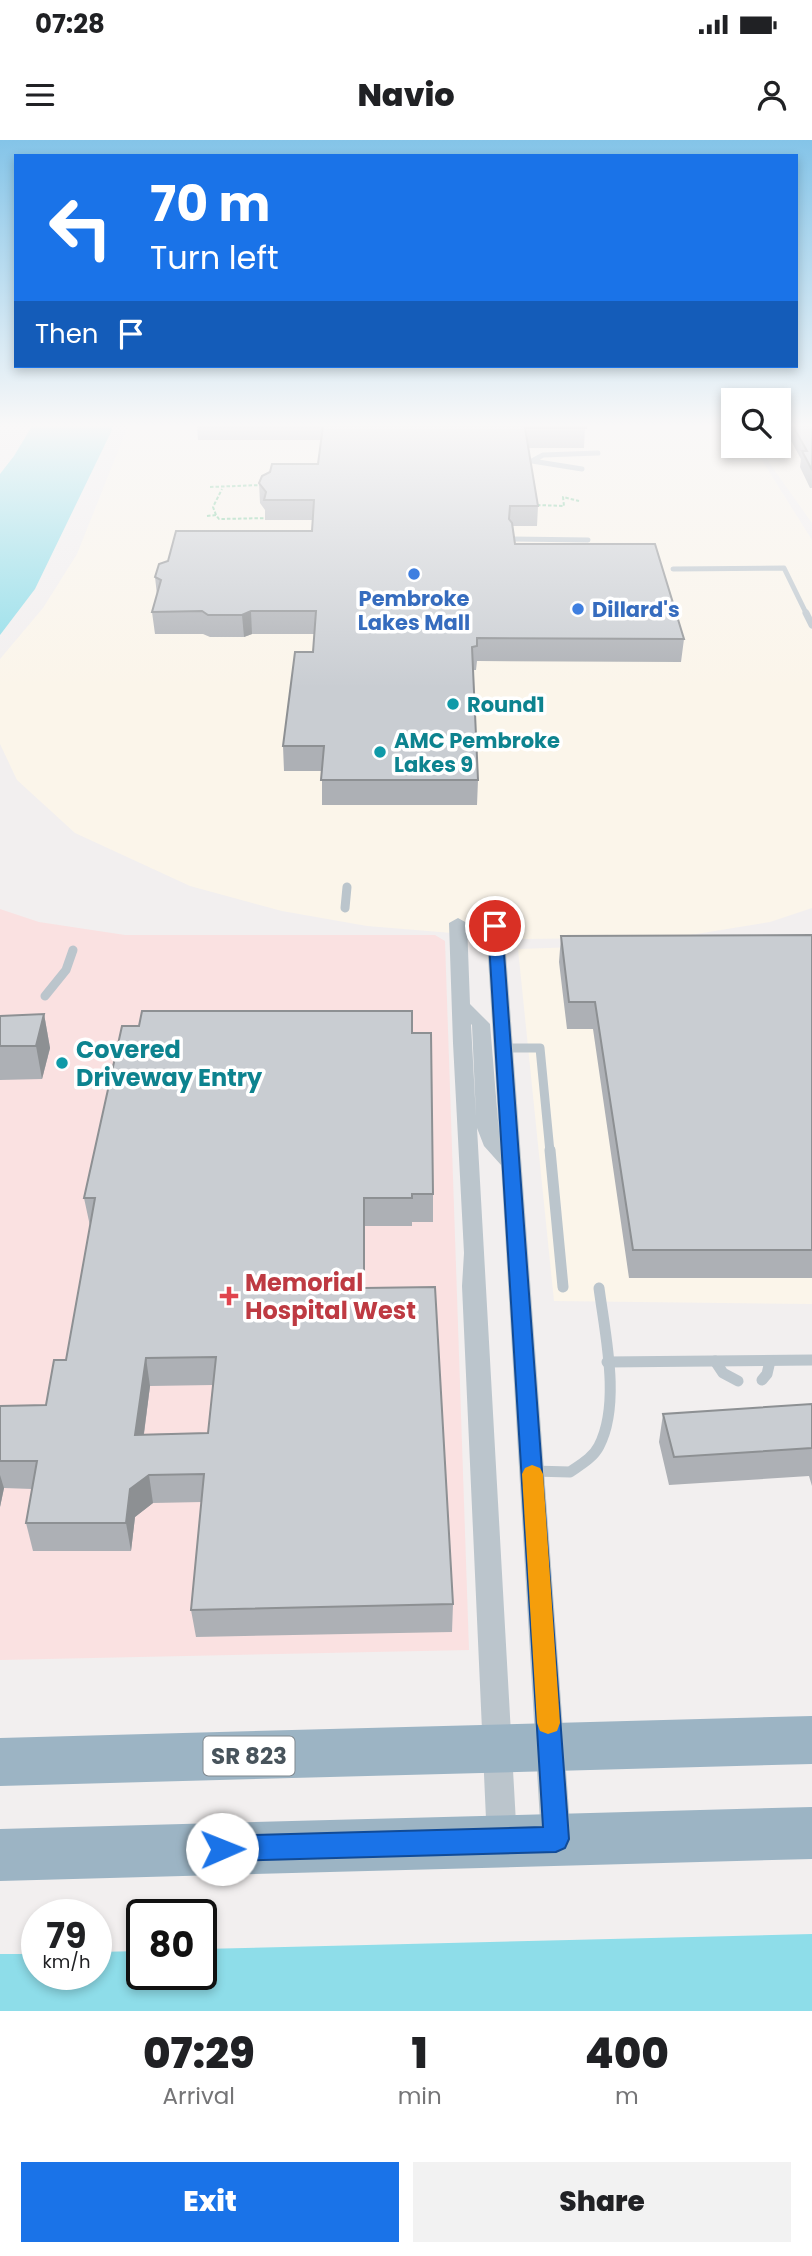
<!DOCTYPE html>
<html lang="en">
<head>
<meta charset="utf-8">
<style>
	body { margin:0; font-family:Poppins,sans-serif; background:#f2f2f2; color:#202124; height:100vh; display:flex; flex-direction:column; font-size:26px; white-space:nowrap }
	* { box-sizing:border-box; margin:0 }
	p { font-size:23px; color:#757577 }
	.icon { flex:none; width:38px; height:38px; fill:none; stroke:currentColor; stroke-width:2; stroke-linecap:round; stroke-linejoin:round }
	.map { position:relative; height:1871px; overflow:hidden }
	.sheet { display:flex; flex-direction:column; background:#fff; flex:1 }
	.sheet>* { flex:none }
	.banner { position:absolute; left:14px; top:14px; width:784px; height:214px; border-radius:0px; box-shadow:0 4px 10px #0003; background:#1a73e8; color:#fff; overflow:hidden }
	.tools { position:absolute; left:721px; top:248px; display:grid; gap:14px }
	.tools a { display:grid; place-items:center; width:70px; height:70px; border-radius:0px; background:#fff; box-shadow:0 4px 10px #0003; font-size:35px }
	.speed { position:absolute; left:21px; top:1759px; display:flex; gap:14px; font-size:35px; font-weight:700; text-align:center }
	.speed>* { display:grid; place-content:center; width:91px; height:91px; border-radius:50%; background:#fff; box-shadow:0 4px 10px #0003; line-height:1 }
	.speed small { font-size:18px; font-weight:400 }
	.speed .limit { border:4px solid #111; border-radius:10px; background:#fff; color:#111 }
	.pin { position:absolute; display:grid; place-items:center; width:60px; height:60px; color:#fff; margin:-30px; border:4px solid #fff; border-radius:50%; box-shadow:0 2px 7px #0007 }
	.me { position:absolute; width:77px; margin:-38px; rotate:89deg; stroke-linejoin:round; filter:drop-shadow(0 0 5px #0008) }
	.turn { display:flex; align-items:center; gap:24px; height:147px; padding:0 21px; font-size:32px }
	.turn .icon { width:91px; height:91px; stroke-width:2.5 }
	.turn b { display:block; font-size:49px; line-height:60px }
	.then { display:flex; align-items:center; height:66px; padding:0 21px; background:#0003; gap:14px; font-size:26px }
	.eta { display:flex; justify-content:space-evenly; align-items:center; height:119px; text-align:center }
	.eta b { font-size:42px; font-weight:800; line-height:49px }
	.action { display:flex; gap:14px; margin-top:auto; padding:14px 21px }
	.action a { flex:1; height:80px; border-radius:0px; background:#1a73e8; color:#fff; font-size:28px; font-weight:800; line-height:80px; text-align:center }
	.action a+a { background:#f2f2f2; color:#202124 }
	.status { display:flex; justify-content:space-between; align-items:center; height:49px; padding:0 35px; background:#fff; direction:ltr }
	.status svg { height:19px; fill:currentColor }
	header { display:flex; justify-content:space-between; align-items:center; height:91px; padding:0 21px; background:#fff; font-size:32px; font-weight:800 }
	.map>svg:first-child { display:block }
	.commercial { fill:#fbf5ea }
	.medical { fill:#fae1e1 }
	.water { fill:#8edde9 }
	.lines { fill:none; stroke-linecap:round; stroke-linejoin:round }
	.path { stroke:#79ca9b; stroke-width:2; stroke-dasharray:3.5 2; stroke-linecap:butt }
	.service-far3 { stroke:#bbc5cc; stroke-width:5 }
	.service-far2 { stroke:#bbc5cc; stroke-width:7 }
	.service-far1 { stroke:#bbc5cc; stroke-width:9 }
	.service { stroke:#bbc5cc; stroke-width:11 }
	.minor { fill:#bbc5cc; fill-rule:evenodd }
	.trunk { fill:#9cb4c4; fill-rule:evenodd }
	.wall { fill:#adb0b5; fill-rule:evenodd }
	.shaded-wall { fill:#8d9093 }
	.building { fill:#c9cdd2; stroke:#8d9093; stroke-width:2; fill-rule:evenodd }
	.route { fill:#1a73e8; stroke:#114b97; stroke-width:2 }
	.slow { fill:#f59e0b }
	.shop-dot { fill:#3f7fe0; stroke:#fff; stroke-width:2.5 }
	.culture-dot { fill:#0f9aa8; stroke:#fff; stroke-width:2.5 }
	.health-dot { fill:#e0444e; stroke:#fff; stroke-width:2.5 }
	.labels { text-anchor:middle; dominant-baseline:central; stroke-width:7; stroke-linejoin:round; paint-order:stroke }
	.far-shop-label { font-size:21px; font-weight:bold; fill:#366cbe; stroke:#fff }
	.far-culture-label { font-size:21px; font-weight:bold; fill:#0d838f; stroke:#fff; text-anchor:start }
	.shield { fill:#fff; stroke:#7f878d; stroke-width:2 }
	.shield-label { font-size:23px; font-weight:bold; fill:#48545c }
	.culture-label { font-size:24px; font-weight:bold; fill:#0d838f; stroke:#fff; text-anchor:start }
	.health-label { font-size:24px; font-weight:bold; fill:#be3a42; stroke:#fff; text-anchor:start }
</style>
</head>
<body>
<div class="status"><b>07:28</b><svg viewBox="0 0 49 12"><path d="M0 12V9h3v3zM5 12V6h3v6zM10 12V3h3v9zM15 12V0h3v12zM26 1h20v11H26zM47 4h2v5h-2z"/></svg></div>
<header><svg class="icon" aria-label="menu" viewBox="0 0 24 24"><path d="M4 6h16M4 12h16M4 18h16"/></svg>Navio<svg class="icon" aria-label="person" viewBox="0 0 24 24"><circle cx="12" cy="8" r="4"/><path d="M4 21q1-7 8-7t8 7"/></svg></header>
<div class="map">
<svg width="812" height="1871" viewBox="0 0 812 1871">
	<rect width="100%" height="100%" fill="#f2efef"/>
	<g class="commercial">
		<polygon points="128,286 733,286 733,306 753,306 812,400 812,768 770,782 678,797 525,799 367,786 282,771 190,746 75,693 17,640 0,604 0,519 43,468 77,414"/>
		<polygon points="779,286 812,286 812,383 770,324 761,306 779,306"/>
		<polygon points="812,799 812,1164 554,1161 518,809"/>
	</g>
	<polygon class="medical" points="0,769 39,782 125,795 435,795 445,801 469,1510 0,1520"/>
	<g class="water">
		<polygon points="32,286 112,286 112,290 35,449 0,495 0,334 14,316"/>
		<polygon points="812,1794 812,1871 0,1871 0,1814 37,1814 37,1834 96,1834 96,1812 142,1811 142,1834 201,1834 201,1809"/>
	</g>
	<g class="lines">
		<g class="path">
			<polyline points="210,347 261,345"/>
			<polyline points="537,365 564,366 563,357 579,361"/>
			<polyline points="216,375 213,367 222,349"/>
			<polyline points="207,376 216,375 219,379 270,378"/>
		</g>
		<g class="service-far3">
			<polyline points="582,329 532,321 543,315 598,313"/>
			<polyline points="513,399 588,400"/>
			<polyline points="673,429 784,428 807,475"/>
		</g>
		<polyline class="service-far2" points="806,473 812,485"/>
		<g class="service-far1">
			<polyline points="345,768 347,747"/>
			<polyline points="45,856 66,830 73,810"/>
			<polyline points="503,908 540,908 550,1012"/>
		</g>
		<g class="service">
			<polyline points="550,1010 563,1147"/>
			<polyline points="715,1221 723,1233 738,1241"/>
			<polyline points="607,1222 812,1220"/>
			<polyline points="762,1240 767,1234 770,1221"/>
			<path d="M533,1331L570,1332C580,1325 593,1318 599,1306C621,1264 605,1194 599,1148"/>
		</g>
		<path class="minor" d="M458,778L467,783L470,864L490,884L499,993L486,786L495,781L504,786L571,1698L567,1709L556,1713L545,1709L541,1698L501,1025L484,1006L477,988L517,1701L513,1712L502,1716L491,1712L487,1701L462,1146L464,1113L453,903L449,783ZM471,884L472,885L476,977Z"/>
		<g class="trunk">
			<polygon points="812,1576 812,1624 0,1646 0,1598"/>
			<polygon points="812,1667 812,1719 0,1741 0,1689"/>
		</g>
	</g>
	<g class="wall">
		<polygon points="197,286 585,286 584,308 528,308 538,366 537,386 513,386 515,404 684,499 681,522 477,521 476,530 473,530 478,640 477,665 322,665 322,631 284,631 283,606 313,512 314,494 252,494 244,497 210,497 203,494 155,494 152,472 157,455 155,437 312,391 312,380 265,380 265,370 260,363 259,343 318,324 321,300 198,300"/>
		<polygon points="783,286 812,286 812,348 810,348 800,327 801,319"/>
		<polygon points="812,795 812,1138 629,1138 593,889 567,889 559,822 561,796"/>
		<polygon points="44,874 50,908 42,939 0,940 0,876"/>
		<path d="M412,893L433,1054V1082H412V1086H365V1148L453,1464L452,1492L196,1497L191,1470L202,1362L153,1363L135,1377L131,1411H33L26,1383L32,1349L4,1348L0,1367V1266L46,1265L66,1220L90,1086L84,1058ZM213,1245L208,1293L144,1294L150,1246Z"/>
		<polygon points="812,1264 812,1346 809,1336 669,1345 659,1302 663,1274"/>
	</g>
	<g class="shaded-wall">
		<polygon points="251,471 252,494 244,497 242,475"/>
		<polygon points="44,874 50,908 42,939 36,906"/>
		<polygon points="146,1218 150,1246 140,1323 135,1295"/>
		<polygon points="0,1335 4,1348 0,1367"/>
		<polygon points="149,1335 153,1363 135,1377 131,1411 126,1383 130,1349"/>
	</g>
	<g class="building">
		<polygon points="323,286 585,286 586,288 525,288 538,366 510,366 509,379 512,383 515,404 655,404 684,499 477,498 477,506 472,507 478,640 321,640 324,606 283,606 295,512 313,512 316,471 251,471 242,475 208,475 202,471 152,472 161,440 155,437 159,424 168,421 176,391 312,391 314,360 264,360 266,352 259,343 262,336 270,332 272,324 318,324"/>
		<polygon points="793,286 812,286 812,330 802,311 807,311"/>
		<polygon points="812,795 812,1110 633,1110 595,862 569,862 561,796"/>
		<path d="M142,871H412V893H431L433,1054H412V1058H364V1148L435,1147L453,1464L191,1470L204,1334L149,1335L130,1349L126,1383H26L37,1321H0V1266L46,1265L54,1220H66L95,1058H84L122,886H139ZM216,1217L208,1293L135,1295L146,1218Z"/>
		<polygon points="44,874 36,906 0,906 0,876"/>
		<polygon points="812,1264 812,1308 674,1317 663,1274"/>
	</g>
	<linearGradient id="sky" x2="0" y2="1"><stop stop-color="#84c4e8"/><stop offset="0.52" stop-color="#f9f8f8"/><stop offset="1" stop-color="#f9f8f8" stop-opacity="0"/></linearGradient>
	<rect width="812" height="548" fill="url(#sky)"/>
	<polygon class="route" points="495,782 502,786 569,1699 565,1708 556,1712 222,1721 214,1717 210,1709 214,1700 222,1696 543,1687 488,786"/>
	<polygon class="slow" points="532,1325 540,1328 543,1334 560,1583 557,1591 548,1594 540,1591 537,1583 522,1334 525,1328"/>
	<g class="shop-dot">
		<circle cx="414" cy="434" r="7"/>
		<circle cx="578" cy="469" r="7"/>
	</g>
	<g class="culture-dot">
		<circle cx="453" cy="564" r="7"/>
		<circle cx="380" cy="612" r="7"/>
		<circle cx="62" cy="923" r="7"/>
	</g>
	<path class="health-dot" d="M225.5 1145.5h7v7h7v7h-7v7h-7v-7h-7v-7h7z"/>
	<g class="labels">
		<g class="far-shop-label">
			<text x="414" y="458">Pembroke<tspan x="414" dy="24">Lakes Mall</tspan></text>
			<text x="592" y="469" text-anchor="start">Dillard's</text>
		</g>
		<g class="far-culture-label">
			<text x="467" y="564">Round1</text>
			<text x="394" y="600">AMC Pembroke<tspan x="394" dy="24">Lakes 9</tspan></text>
		</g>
		<rect class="shield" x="203.5" y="1596.5" width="91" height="39" rx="5"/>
		<g class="shield-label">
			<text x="249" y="1616">SR 823</text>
		</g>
		<g class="culture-label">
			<text x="76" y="909">Covered<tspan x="76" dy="28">Driveway Entry</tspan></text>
		</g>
		<g class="health-label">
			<text x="245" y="1142">Memorial<tspan x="245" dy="28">Hospital West</tspan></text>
		</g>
	</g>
</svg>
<div class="tools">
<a><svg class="icon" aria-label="search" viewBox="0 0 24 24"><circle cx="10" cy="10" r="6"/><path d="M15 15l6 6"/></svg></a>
</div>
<div class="speed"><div>79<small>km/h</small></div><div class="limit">80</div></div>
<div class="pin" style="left:495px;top:786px;background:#d93025"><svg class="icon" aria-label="arrive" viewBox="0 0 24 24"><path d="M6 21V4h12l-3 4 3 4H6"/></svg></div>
<svg class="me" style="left:222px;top:1709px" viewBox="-20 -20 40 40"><circle r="19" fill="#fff"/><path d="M0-13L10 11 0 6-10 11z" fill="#1a73e8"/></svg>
<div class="banner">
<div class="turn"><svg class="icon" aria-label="left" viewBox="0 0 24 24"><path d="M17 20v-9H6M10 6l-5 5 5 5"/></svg><div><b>70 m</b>Turn left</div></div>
<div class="then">Then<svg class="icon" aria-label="arrive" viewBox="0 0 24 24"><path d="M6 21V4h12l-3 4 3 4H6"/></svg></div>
</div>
</div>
<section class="sheet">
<div class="eta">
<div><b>07:29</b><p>Arrival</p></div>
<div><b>1</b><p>min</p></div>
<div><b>400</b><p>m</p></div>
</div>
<div class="action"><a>Exit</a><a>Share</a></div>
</section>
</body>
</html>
